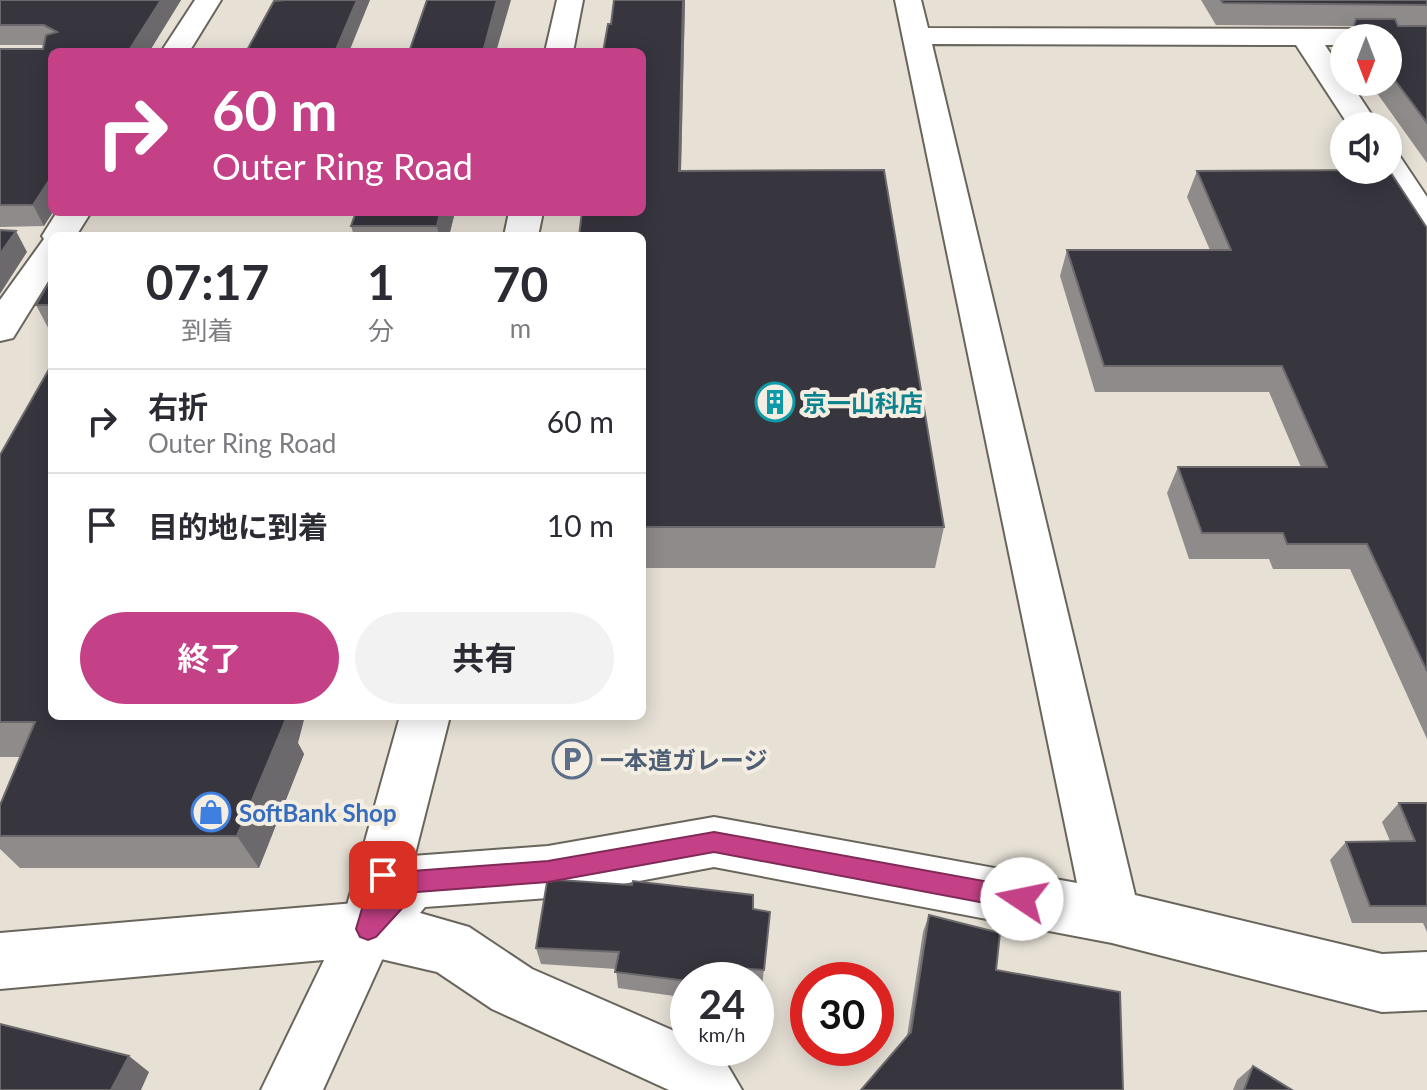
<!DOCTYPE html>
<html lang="ja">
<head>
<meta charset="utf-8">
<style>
	body { margin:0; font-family:Lato,"Noto Sans JP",sans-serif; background:#f2f2f3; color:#2b2b33; height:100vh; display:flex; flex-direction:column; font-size:30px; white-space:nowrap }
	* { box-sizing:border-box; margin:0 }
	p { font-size:26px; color:#7c7c81 }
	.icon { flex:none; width:44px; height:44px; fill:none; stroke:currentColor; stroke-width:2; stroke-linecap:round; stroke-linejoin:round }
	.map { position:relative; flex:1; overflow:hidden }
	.drawer { position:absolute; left:48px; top:232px; width:598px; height:488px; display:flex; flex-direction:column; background:#fff; border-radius:12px; box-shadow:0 4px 20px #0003 }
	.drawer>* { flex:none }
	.guide { position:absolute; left:48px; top:48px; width:598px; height:168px; border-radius:12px; box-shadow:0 4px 20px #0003; background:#c54187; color:#fff; overflow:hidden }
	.needle { width:52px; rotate:180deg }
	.controls { position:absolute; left:1330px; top:24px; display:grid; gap:16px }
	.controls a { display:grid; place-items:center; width:72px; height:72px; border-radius:50%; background:#fff; box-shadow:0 4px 20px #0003; font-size:40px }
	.speed { position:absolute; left:670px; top:962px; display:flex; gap:16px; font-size:40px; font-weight:700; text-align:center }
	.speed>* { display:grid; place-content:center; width:104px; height:104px; border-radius:50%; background:#fff; box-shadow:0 4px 20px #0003; line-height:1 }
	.speed small { font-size:20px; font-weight:400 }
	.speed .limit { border:12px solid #d22; background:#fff; color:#111 }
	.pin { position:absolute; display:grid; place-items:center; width:68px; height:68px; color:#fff; margin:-34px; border-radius:16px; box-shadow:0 4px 12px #0006 }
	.me { position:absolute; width:88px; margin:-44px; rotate:281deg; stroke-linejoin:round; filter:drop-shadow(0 0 6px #0008) }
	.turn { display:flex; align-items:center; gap:28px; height:168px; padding:0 32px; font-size:36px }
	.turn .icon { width:104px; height:104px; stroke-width:2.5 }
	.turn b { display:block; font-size:56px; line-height:68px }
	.eta { display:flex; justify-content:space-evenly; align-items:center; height:136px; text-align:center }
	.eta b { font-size:48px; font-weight:700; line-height:56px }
	.action { display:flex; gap:16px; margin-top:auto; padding:16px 32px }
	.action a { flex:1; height:92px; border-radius:48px; background:#c54187; color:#fff; font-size:32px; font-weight:700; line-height:92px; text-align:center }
	.action a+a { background:#f2f2f3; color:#2b2b33 }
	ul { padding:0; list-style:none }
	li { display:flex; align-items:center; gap:24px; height:104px; padding:0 32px; border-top:2px solid #e1e1e2 }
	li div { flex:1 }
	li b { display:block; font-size:30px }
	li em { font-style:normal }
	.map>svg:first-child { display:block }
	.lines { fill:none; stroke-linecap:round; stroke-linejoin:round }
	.minor-casing { stroke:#6a655c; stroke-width:4 }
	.major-casing { stroke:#6a655c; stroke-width:4 }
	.minor { fill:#fff; fill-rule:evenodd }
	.major { fill:#fff; fill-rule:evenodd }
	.wall { fill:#8e8b8a }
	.shaded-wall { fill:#6c696c }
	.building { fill:#37363f; stroke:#6c696c; stroke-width:2 }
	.route { fill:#c54187; stroke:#802a58; stroke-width:2 }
	.labels { text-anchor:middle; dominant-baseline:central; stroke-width:8; stroke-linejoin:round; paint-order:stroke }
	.culture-label { font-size:24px; font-weight:bold; fill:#0d838f; stroke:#f3ede2; text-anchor:start }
	.service-label { font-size:24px; font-weight:bold; fill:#4e5e75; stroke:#f3ede2; text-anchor:start }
	.shop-label { font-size:24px; font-weight:bold; fill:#366cbe; stroke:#f3ede2; text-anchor:start }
</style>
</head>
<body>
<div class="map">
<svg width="1427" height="1090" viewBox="0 0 1427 1090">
	<rect width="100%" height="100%" fill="#e6e0d5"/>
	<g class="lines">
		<g class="minor-casing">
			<g id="minor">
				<polygon points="195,0 221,0 189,52 161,52"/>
				<polygon points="895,0 921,0 928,28 1427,29 1427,45 1388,45 1388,38 1344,38 1344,45 1325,45 1344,74 1344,82 1350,82 1379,126 1349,126 1296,45 932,44 1135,895 1382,954 1427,952 1427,1010 1382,1012 1112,943 714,867 548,898 425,907 420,913 469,927 532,969 688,1037 688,1048 719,1051 742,1090 669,1090 492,1009 437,972 368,956 0,989 0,933 355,903 393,864 412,856 548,846 714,817 1077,883"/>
				<polygon points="1388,152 1399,155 1427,197 1427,233 1415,230 1377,170 1388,170"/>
				<polygon points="57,212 91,212 76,236 52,236 52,275 13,338 0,341 0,300 44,239 42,236"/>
			</g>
		</g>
		<g class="major-casing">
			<g id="major">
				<polygon points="557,0 583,0 573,52 545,52"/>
				<polygon points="509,212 543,212 538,236 504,236"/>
				<polygon points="400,716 450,716 396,929 323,1090 261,1090 342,923"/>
			</g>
		</g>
		<use href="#minor" class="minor"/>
		<use href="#major" class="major"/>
	</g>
	<g class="wall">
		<polygon points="0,0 181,0 149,52 52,52 44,226 0,227 0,49 43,49 44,45 0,45"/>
		<polygon points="685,0 681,171 944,527 935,568 645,568 645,601 642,601 642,236 611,24"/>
		<polygon points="1201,0 1427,0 1427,163 1369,82 1388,82 1388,38 1348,38 1353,26 1216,25"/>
		<polygon points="1197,171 1427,228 1427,739 1350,569 1273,569 1269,559 1189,559 1167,493 1178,467 1301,467 1269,392 1095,392 1060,276 1067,250 1210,250 1187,197"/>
		<polygon points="356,212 455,212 449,236 354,236 351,226"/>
		<polygon points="52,277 52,335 36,305"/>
		<polygon points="0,455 52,716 298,743 304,754 259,868 20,868 0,849 0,805 21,757 0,757"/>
		<polygon points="1399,803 1427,803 1427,932 1423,923 1352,923 1330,860 1346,842 1390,841 1382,822"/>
		<polygon points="753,909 770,912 762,987 756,986 756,980 688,980 688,998 618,988 616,969 541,964 536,948"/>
		<polygon points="929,915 1000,933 907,1036 923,932"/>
		<polygon points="1253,1066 1292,1090 1233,1090 1237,1080"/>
	</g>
	<g class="shaded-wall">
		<polygon points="161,0 181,0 149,52 128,52"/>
		<polygon points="357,0 370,0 349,52 335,52"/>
		<polygon points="497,0 511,0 496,52 483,52"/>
		<polygon points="683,0 685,0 680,212 679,171"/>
		<polygon points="52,176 52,212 53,212 44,226 33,205"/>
		<polygon points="440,212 455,212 449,236 439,236 437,226"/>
		<polygon points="16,231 27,252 0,294 0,254"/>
		<polygon points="643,527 645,568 645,601 642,565"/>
		<polygon points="278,716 305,716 298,743 304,754 259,868 237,836"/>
		<polygon points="129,1056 149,1072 141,1090 111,1090"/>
	</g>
	<g class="building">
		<polygon points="0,0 161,0 128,52 52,52 52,176 33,205 0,205 0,49 43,49 46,35 57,32 44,25 0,25"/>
		<polygon points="285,0 357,0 335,52 246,52 274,1"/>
		<polygon points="427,0 497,0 483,52 409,52"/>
		<polygon points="614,0 683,0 679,171 884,170 944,527 643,527 642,549 642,236 579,236 582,212 642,212 642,52 603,52 608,24 611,24"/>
		<polygon points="1221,0 1427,0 1427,5 1223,3"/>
		<polygon points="1356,19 1395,19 1398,26 1427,26 1427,123 1388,71 1388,38 1363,38 1354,25"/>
		<polygon points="1389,170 1427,228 1427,671 1367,544 1287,544 1283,533 1202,533 1178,467 1327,467 1282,366 1104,366 1067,250 1231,250 1197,171"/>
		<polygon points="356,212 440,212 437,226 351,226"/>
		<polygon points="0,230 16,231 0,254"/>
		<polygon points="52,277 52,305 36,305"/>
		<polygon points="52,364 52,716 278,716 277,719 286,719 237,836 0,836 0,805 35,722 0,722 0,455"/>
		<polygon points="1399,803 1427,803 1427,906 1370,906 1346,842 1415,841"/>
		<polygon points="559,880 632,885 633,881 753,895 753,909 770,912 764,970 738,968 737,980 688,980 688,981 615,972 619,952 536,948 547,882"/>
		<polygon points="929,915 1000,933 996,970 1120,992 1123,1090 861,1090 911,1032"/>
		<polygon points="0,1024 129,1056 111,1090 0,1090"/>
		<polygon points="1253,1066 1292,1090 1244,1090"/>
	</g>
	<polygon class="route" points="714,832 1022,888 1030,891 1034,899 1030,907 1022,910 714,852 548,882 417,892 376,937 368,940 360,937 356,929 372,875 375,867 383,864 391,867 394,875 391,888 412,871 548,861"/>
	<defs>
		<g id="building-ring" transform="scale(2)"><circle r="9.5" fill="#f3ede2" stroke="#0f9aa8" stroke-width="1.5"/><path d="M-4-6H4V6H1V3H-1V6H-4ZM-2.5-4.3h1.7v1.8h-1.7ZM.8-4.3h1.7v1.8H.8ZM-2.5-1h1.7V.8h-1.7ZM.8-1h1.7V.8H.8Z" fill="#0f9aa8"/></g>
		<g id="parking-ring" transform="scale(2)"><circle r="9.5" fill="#f3ede2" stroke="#5c6f8a" stroke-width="1.5"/><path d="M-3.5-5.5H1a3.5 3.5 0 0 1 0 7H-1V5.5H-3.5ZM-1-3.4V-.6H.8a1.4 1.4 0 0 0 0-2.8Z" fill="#5c6f8a"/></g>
		<g id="shop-ring" transform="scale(2)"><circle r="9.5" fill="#f3ede2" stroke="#3f7fe0" stroke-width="1.5"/><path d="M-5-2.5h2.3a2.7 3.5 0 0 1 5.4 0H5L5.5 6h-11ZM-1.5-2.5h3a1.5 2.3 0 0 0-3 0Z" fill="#3f7fe0"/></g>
	</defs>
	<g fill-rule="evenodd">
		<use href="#building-ring" x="775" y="402"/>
		<use href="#parking-ring" x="572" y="759"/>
		<use href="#shop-ring" x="211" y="812"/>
	</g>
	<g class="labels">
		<g class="culture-label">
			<text x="803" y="402">京一山科店</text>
		</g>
		<g class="service-label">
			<text x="600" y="759">一本道ガレージ</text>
		</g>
		<g class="shop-label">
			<text x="239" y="812">SoftBank Shop</text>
		</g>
	</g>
</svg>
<div class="controls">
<a><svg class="needle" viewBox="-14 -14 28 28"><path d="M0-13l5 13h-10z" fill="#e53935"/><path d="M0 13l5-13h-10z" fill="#7c7c81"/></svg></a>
<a><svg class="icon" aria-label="sound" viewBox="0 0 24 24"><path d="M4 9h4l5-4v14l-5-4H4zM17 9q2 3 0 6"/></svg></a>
</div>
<div class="speed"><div>24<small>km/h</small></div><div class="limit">30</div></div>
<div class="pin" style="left:383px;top:875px;background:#d93025"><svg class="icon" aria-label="arrive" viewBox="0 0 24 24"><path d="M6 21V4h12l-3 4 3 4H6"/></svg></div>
<svg class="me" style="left:1022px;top:899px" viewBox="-20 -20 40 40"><circle r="19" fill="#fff"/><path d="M0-13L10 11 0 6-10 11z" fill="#c54187"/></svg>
<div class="guide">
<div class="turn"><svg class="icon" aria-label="right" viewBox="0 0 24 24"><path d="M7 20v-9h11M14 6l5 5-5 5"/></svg><div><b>60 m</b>Outer Ring Road</div></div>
</div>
<section class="drawer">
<div class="eta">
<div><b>07:17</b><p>到着</p></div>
<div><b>1</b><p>分</p></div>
<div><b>70</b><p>m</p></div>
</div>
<ul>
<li><svg class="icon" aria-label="right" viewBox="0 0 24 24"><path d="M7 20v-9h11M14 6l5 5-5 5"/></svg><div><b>右折</b><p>Outer Ring Road</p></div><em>60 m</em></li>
<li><svg class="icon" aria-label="arrive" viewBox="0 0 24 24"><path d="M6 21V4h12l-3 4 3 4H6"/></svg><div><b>目的地に到着</b></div><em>10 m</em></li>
</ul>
<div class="action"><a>終了</a><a>共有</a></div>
</section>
</div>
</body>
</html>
